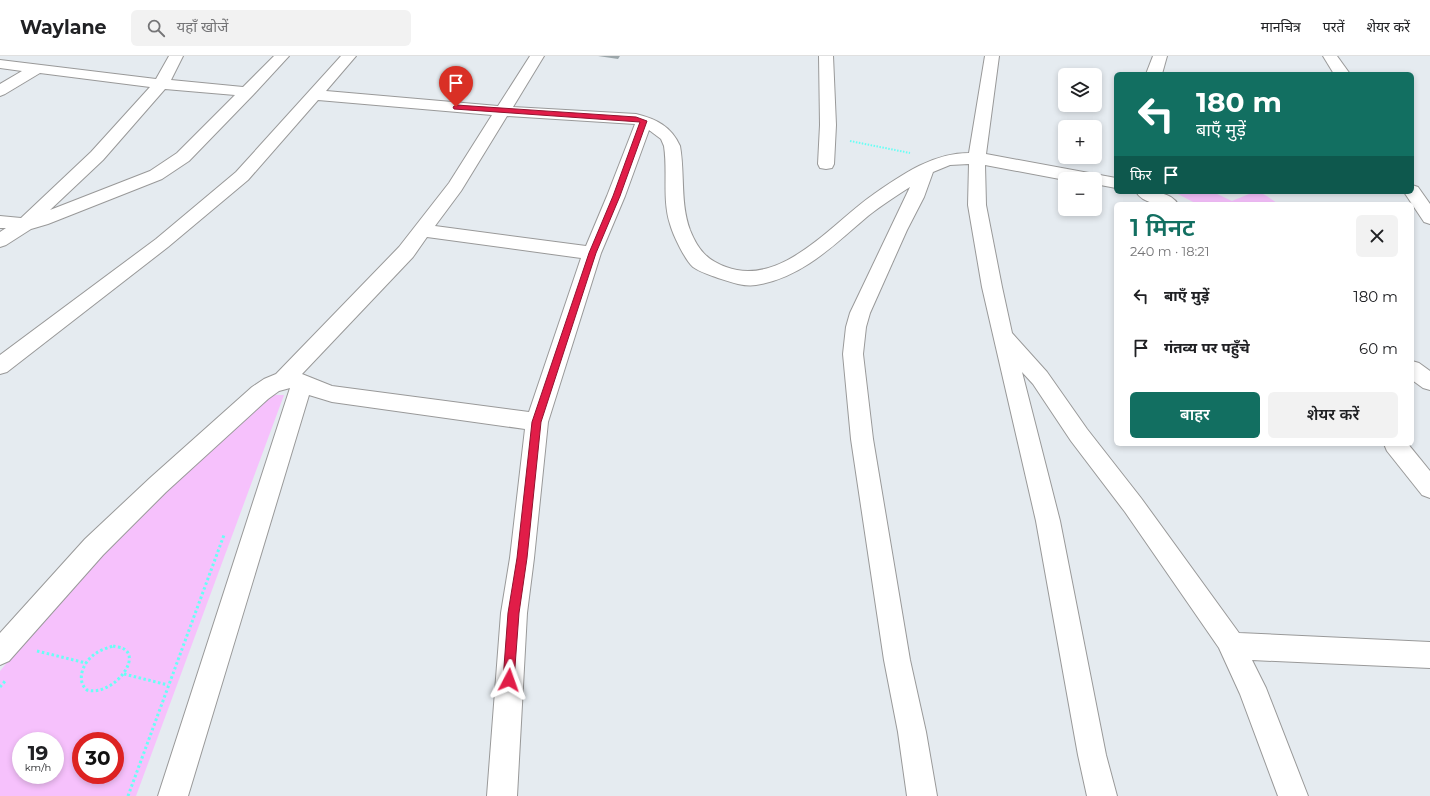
<!DOCTYPE html>
<html lang="hi">
<head>
<meta charset="utf-8">
<style>
	body { margin:0; font-family:Montserrat,"Noto Sans Devanagari",sans-serif; background:#f2f2f2; color:#202124; height:100vh; display:flex; flex-direction:column; font-size:15px; white-space:nowrap }
	* { box-sizing:border-box; margin:0 }
	p { font-size:13px; color:#757577 }
	.icon { flex:none; width:22px; height:22px; fill:none; stroke:currentColor; stroke-width:2; stroke-linecap:round; stroke-linejoin:round }
	.map { position:relative; flex:1; overflow:hidden }
	.drawer { position:absolute; left:1114px; top:146px; width:300px; height:244px; display:flex; flex-direction:column; background:#fff; border-radius:6px; box-shadow:0 2px 6px #0003 }
	.drawer>* { flex:none }
	.hud { position:absolute; left:1114px; top:16px; width:300px; height:122px; border-radius:6px; box-shadow:0 2px 6px #0003; background:#126f61; color:#fff; overflow:hidden }
	.fabs { position:absolute; left:1058px; top:12px; display:grid; gap:8px }
	.fabs a { display:grid; place-items:center; width:44px; height:44px; border-radius:6px; background:#fff; box-shadow:0 2px 6px #0003; font-size:20px }
	.speed { position:absolute; left:12px; top:676px; display:flex; gap:8px; font-size:20px; font-weight:700; text-align:center }
	.speed>* { display:grid; place-content:center; width:52px; height:52px; border-radius:50%; background:#fff; box-shadow:0 2px 6px #0003; line-height:1 }
	.speed small { font-size:10px; font-weight:400 }
	.speed .limit { border:6px solid #d22; background:#fff; color:#111 }
	.pin { position:absolute; display:grid; place-items:center; width:34px; height:34px; color:#fff; margin:-41px -17px; border-radius:50% 50% 50% 0; rotate:-45deg; box-shadow:0 0 4px #0007 }
	.pin .icon { rotate:45deg }
	.me { position:absolute; width:44px; margin:-22px; rotate:4deg; stroke-linejoin:round; filter:drop-shadow(0 0 3px #0008) }
	.turn { display:flex; align-items:center; gap:14px; height:84px; padding:0 16px; font-size:18px }
	.turn .icon { width:52px; height:52px; stroke-width:2.5 }
	.turn b { display:block; font-size:28px; line-height:34px }
	.then { display:flex; align-items:center; height:38px; padding:0 16px; background:#0003; gap:8px; font-size:15px }
	.round { display:grid; place-items:center; flex:none; width:42px; height:42px; border-radius:6px; background:#f2f2f2 }
	.summary { display:flex; align-items:center; justify-content:space-between; height:68px; padding:0 16px }
	h1 { font-size:24px; font-weight:600; line-height:30px; color:#126f61 }
	.cta { display:flex; gap:8px; margin-top:auto; padding:8px 16px }
	.cta a { flex:1; height:46px; border-radius:6px; background:#126f61; color:#fff; font-size:16px; font-weight:600; line-height:46px; text-align:center }
	.cta a+a { background:#f2f2f2; color:#202124 }
	ul { padding:0; list-style:none }
	li { display:flex; align-items:center; gap:12px; height:52px; padding:0 16px }
	li div { flex:1 }
	li b { display:block; font-size:15px }
	li em { font-style:normal }
	header { display:flex; align-items:center; gap:24px; box-sizing:border-box; height:56px; padding:0 20px; background:#fff; border-bottom:1px solid #e0e0e0 }
	header strong { font-size:19px }
	nav { display:flex; gap:22px; margin-inline-start:auto; font-size:14px }
	.search { width:280px; height:36px; background:#f2f2f2; display:flex; align-items:center; gap:10px; box-sizing:border-box; padding:0 14px; border-radius:6px; color:#757577; font-size:15px }
	.map>svg:first-child { display:block }
	.park { fill:#f6c1fc; fill-rule:evenodd }
	.lines { fill:none; stroke-linecap:round; stroke-linejoin:round }
	.minor-casing { stroke:#999; stroke-width:2 }
	.path-far1 { stroke:#68fff5; stroke-width:2; stroke-dasharray:1.5 1.5; stroke-linecap:butt }
	.path { stroke:#68fff5; stroke-width:3; stroke-dasharray:2.5 2.5; stroke-linecap:butt }
	.minor { fill:#fff; fill-rule:evenodd }
	.wall { fill:#9ba6aa }
	.route { fill:#e11d48; stroke:#92132f }
</style>
</head>
<body>
<header>
<strong>Waylane</strong>
<div class="search"><svg class="icon" aria-label="search" viewBox="0 0 24 24"><circle cx="10" cy="10" r="6"/><path d="M15 15l6 6"/></svg>यहाँ खोजें</div>
<nav><a>मानचित्र</a><a>परतें</a><a>शेयर करें</a></nav>
</header>
<div class="map">
<svg width="1430" height="740" viewBox="0 0 1430 740">
	<rect width="100%" height="100%" fill="#e5ebf0"/>
	<g class="park">
		<path d="M1174,136H1213L1232,145C1258,135 1255,131 1278,148H1197Z"/>
		<path d="M271,339H284L136,740H0V615L94,502ZM21,685H55V719H21ZM81,685H115V719H81Z"/>
	</g>
	<g class="lines">
		<g class="minor-casing">
			<g id="minor">
				<path d="M169,0H183L171,24L243,31L274,0H289L253,39L189,105L162,123L48,168L31,173L6,189L0,191V176L6,172H0V160L21,162L91,96L150,31L40,17L5,38L0,40V28L22,15L0,12V4L156,23ZM165,33L235,39L177,97L150,115L50,154L103,104Z"/>
				<path d="M341,0H356L326,35L498,50L530,0H544L513,51L636,58C656,63 671,70 680,90C685,118 680,147 690,174C698,194 707,204 726,211C782,232 833,166 874,138C903,118 933,97 969,97L985,0H999L986,98L1116,122V132L1095,128V123L1065,124L985,109L986,149L1002,231L1012,277L1047,316L1087,373L1141,442L1239,577L1430,586V612L1252,604L1266,632L1308,740H1278L1240,638L1219,592L1125,456L1071,385L1033,328L1022,316L1060,465L1106,699L1117,740H1087L1078,699L1036,465L982,231L968,149L969,108L950,109L933,116L924,141L907,174L870,257L866,271L863,298L873,383L910,604L926,676L937,740H907L898,676L884,604L851,383L843,298L846,271L850,257L910,131C896,140 882,149 868,160C835,188 802,222 756,229C744,231 730,226 718,222C710,219 700,216 693,211C685,204 673,179 670,168C662,143 668,116 664,90L661,83L649,74L625,140L601,197L548,366L534,502L527,557L517,740H487L501,557L510,502L525,373L332,346L309,339L188,740H158L290,332L279,335L268,343L166,436L103,499L9,605L0,609V577L85,483L150,422L252,331L264,323L276,318L399,191L449,127L492,59L318,44L248,124L168,191L7,316L0,318V299L156,183L236,116ZM507,60L635,68L607,140L586,190L435,170L461,135ZM427,181L581,202L529,356L332,330L302,318L413,201Z"/>
				<polygon points="819,0 833,0 836,69 834,108 832,112 826,113 820,112 818,108 820,69"/>
				<polygon points="1153,0 1167,0 1162,18 1146,18"/>
				<polygon points="1323,0 1337,0 1350,18 1334,18"/>
				<polygon points="1412,129 1418,131 1430,148 1430,168 1424,166 1404,136 1412,136"/>
				<path d="M1136,136C1150,136 1169,134 1178,148C1164,148 1145,150 1136,136Z"/>
				<polygon points="1412,305 1419,307 1430,315 1430,334 1423,332 1412,324"/>
				<polygon points="1384,388 1408,388 1430,415 1430,442 1422,439 1387,395"/>
			</g>
		</g>
		<polyline class="path-far1" points="850,85 910,97"/>
		<g class="path">
			<path d="M113,590C116,591 120,591 122,592C144,601 112,641 87,634C75,624 84,605 95,598C100,594 107,592 113,590Z"/>
			<polyline points="37,595 86,607"/>
			<polyline points="124,618 168,629"/>
			<polyline points="0,631 6,624"/>
			<polyline points="128,740 224,479"/>
		</g>
		<use href="#minor" class="minor"/>
	</g>
	<polygon class="wall" points="598,0 620,0 618,3"/>
	<polygon class="route" points="456,49 636,61 647,65 620,140 596,197 541,366 527,502 519,557 514,624 513,627 509,629 505,627 503,624 508,557 517,502 532,366 589,197 613,140 640,66 454,53 453,51"/>
</svg>
<div class="fabs">
<a><svg class="icon" aria-label="layers" viewBox="0 0 24 24"><path d="M12 4l9 5-9 5-9-5zM3 14l9 5 9-5"/></svg></a>
<a>+</a>
<a>−</a>
</div>
<div class="speed"><div>19<small>km/h</small></div><div class="limit">30</div></div>
<div class="pin" style="left:456px;top:51px;background:#d93025"><svg class="icon" aria-label="arrive" viewBox="0 0 24 24"><path d="M6 21V4h12l-3 4 3 4H6"/></svg></div>
<svg class="me" style="left:509px;top:624px" viewBox="-20 -20 40 40"><path d="M0-17L14 15 0 8-14 15z" fill="#e11d48" stroke="#fff" stroke-width="4"/></svg>
<div class="hud">
<div class="turn"><svg class="icon" aria-label="left" viewBox="0 0 24 24"><path d="M17 20v-9H6M10 6l-5 5 5 5"/></svg><div><b>180 m</b>बाएँ मुड़ें</div></div>
<div class="then">फिर<svg class="icon" aria-label="arrive" viewBox="0 0 24 24"><path d="M6 21V4h12l-3 4 3 4H6"/></svg></div>
</div>
<section class="drawer">
<div class="summary"><div><h1>1 मिनट</h1><p>240 m · 18:21</p></div><a class="round"><svg class="icon" aria-label="close" viewBox="0 0 24 24"><path d="M6 6l12 12M18 6L6 18"/></svg></a></div>
<ul>
<li><svg class="icon" aria-label="left" viewBox="0 0 24 24"><path d="M17 20v-9H6M10 6l-5 5 5 5"/></svg><div><b>बाएँ मुड़ें</b></div><em>180 m</em></li>
<li><svg class="icon" aria-label="arrive" viewBox="0 0 24 24"><path d="M6 21V4h12l-3 4 3 4H6"/></svg><div><b>गंतव्य पर पहुँचे</b></div><em>60 m</em></li>
</ul>
<div class="cta"><a>बाहर</a><a>शेयर करें</a></div>
</section>
</div>
</body>
</html>
